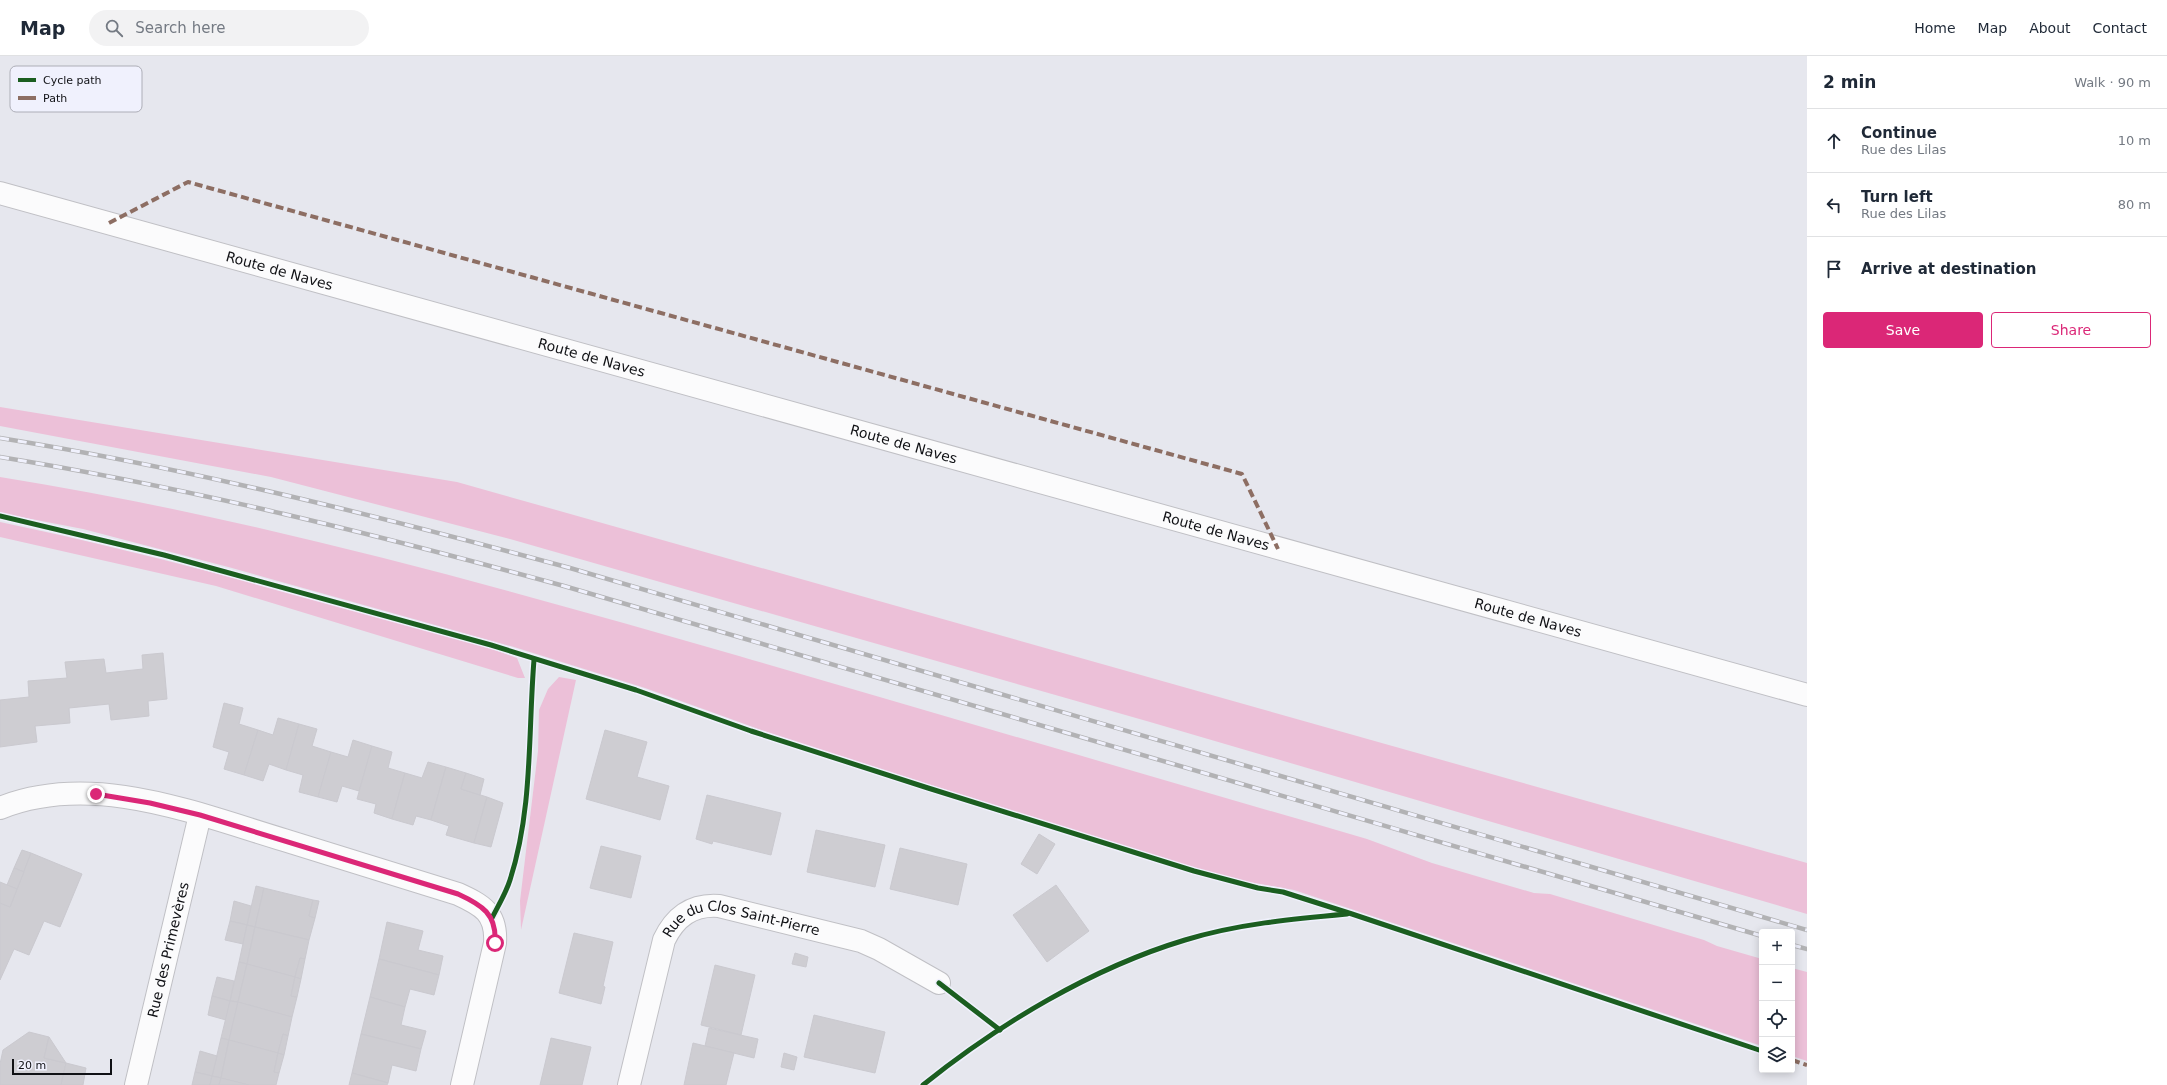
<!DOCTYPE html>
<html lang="en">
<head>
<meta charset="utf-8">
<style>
  body { margin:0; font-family:"DejaVu Sans",sans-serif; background:#f2f2f3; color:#1f2937 }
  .controls { position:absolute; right:12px; bottom:12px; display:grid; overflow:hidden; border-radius:4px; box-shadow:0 2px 10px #0003 }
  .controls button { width:36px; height:36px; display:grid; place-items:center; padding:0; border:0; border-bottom:1px solid #e0e1e3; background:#fff; color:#1f2937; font:20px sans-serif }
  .scale { position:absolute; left:12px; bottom:10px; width:100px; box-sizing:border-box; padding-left:4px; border:2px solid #101115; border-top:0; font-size:11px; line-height:14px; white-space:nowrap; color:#101115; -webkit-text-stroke:3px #f0f1fd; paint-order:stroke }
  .stop { position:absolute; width:12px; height:12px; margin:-9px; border:3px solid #db2777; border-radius:50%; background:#fff }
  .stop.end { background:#db2777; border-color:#fff; box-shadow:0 1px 4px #0008 }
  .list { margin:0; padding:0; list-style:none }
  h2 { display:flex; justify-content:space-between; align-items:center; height:52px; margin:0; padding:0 16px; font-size:17px }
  h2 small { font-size:13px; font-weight:400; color:#747a83 }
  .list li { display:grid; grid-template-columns:26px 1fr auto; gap:12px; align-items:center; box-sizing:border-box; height:64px; padding:0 16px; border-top:1px solid #e0e1e3 }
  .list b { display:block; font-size:15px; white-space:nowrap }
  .list p { margin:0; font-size:13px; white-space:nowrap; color:#747a83 }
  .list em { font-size:13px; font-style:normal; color:#747a83 }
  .actions { display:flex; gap:8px; padding:12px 16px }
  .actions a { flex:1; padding:9px 0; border:1px solid #db2777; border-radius:4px; text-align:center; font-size:14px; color:#db2777 }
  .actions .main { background:#db2777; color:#fff }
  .icon { flex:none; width:22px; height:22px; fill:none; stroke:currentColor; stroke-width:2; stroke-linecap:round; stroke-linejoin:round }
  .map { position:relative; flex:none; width:1807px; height:1029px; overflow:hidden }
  header { display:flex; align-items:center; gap:24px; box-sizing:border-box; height:56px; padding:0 20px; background:#fff; border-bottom:1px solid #e0e1e3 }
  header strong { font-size:19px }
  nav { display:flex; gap:22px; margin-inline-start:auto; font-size:14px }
  .search { width:280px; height:36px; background:#f2f2f3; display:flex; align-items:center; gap:10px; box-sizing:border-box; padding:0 14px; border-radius:22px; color:#747a83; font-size:15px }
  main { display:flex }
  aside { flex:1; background:#fff }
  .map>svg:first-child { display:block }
  .green { fill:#ecc0d8 }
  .building { fill:#cecdd2; stroke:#cac9cf }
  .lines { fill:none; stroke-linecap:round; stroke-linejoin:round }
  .minor-casing { stroke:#c0c0c5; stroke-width:24 }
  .major-casing { stroke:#c0c0c5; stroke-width:24 }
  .minor { stroke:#fbfbfc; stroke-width:22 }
  .major { stroke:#fbfbfc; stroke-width:22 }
  .rail-casing { stroke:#b2b2b4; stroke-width:4.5 }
  .rail { stroke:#f0f1fd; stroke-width:3; stroke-dasharray:9; stroke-linecap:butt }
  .quiet { stroke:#8d6e63; stroke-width:4; stroke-dasharray:8 4; stroke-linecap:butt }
  .cycleway-casing { stroke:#f0f1fd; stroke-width:8 }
  .cycleway { stroke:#1b5e20; stroke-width:5 }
  .route { stroke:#db2777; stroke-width:5 }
  .labels { text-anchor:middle; stroke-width:3; stroke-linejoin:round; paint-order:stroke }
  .street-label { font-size:14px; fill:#101115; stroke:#f0f1fd }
  .key { fill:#f0f1fd; stroke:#adaeb7; stroke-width:1 }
  .key-label { font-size:11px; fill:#101115 }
</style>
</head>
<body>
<header>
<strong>Map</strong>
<div class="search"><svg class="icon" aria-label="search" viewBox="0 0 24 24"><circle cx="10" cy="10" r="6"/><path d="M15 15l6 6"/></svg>Search here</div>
<nav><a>Home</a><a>Map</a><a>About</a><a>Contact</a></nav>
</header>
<main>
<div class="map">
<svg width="1807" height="1029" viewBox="0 0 1807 1029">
  <rect width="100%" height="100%" fill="#e6e7ee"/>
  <g class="green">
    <polygon points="0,351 457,426 1807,807 1807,858 1150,666 510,483 271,421 0,370"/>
    <path d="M 0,421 C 251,461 495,530 739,600 C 948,661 1157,722 1367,783 L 1432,807 L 1534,837 L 1550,838 L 1704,884 L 1717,890 L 1762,903 L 1762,990 L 1294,834 L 1249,826 L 1203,814 L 1083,777 L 789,684 L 645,632 L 514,591 L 232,512 L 83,473 L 0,457 Z"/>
    <path d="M 0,466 C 167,501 331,548 495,594 L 517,602 L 525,622 L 518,622 L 216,530 L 0,481 Z"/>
    <polygon points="559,621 576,624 521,874 520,845 538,695 539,654 548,633"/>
    <polygon points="1792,912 1807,916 1807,1005 1792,1000"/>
  </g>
  <g class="building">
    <polygon points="163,597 167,643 148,645 149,660 111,664 109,648 69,652 70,667 35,670 37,686 0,691 0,644 29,641 28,625 67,622 65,606 104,603 106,617 143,613 142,599"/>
    <polygon points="224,647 243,652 239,668 258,674 244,719 224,713 229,696 213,691"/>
    <polygon points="278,662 299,668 286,714 269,708 263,725 244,719 258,674 273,679"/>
    <polygon points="299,668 317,673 312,690 331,696 318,741 299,736 303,719 286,714"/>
    <polygon points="605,674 647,686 637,721 669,730 660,764 586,743"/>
    <polygon points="353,684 372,690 359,735 342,730 337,746 318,741 331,696 348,701"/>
    <polygon points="372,690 392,696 388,712 405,717 392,763 374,757 376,748 357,743"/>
    <polygon points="428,706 446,711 431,764 416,760 413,769 392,763 405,717 422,722"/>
    <polygon points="446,711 466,717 461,733 487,741 474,787 446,779 449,770 431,764"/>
    <polygon points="466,717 484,723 480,739 461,733"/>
    <polygon points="707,739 781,757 771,799 713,785 712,788 696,783"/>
    <polygon points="487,741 503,747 491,791 474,787"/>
    <polygon points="816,774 885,789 875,831 807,816"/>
    <polygon points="1039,778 1055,788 1037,818 1021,808"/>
    <polygon points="601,790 641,800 631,842 590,832"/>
    <polygon points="900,792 967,808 958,849 890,833"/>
    <polygon points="22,794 31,797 24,816 14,812"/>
    <polygon points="31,797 82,818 60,871 44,865 29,899 14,893 0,924 0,847 10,851"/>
    <polygon points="14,812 24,816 17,833 7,829"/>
    <polygon points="0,826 17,833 10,851 0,847"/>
    <polygon points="1056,829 1089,875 1047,906 1013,859"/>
    <polygon points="256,830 264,832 255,871 247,869"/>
    <polygon points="264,832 313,844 309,860 315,862 309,884 255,871"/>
    <polygon points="313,844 319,845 315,862 309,860"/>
    <polygon points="234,845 251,850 247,869 230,865"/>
    <polygon points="230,865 247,869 243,888 225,884"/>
    <polygon points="387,866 423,875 418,894 443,900 439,919 379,903"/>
    <polygon points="247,869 255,871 247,908 239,906"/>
    <polygon points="255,871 309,884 305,903 300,902 295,921 247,908"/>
    <polygon points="574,877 613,886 603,930 605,931 601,948 559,937"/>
    <polygon points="795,897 808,901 806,911 792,908"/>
    <polygon points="300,902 305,903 301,923 295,921"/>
    <polygon points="379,903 439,919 434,939 410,933 405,951 370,941"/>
    <polygon points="239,906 247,908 238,946 230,945"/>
    <polygon points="247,908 295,921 291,940 297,941 292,961 238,946"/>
    <polygon points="715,909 755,919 741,979 701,969"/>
    <polygon points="217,921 234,925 230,945 212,940"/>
    <polygon points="295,921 301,923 297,941 291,940"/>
    <polygon points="212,940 230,945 226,964 208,959"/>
    <polygon points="370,941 405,951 401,969 426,975 421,993 361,978"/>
    <polygon points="230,945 238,946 229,984 221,982"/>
    <polygon points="238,946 292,961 288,980 283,978 278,997 229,984"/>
    <polygon points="814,959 885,976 875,1017 804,1001"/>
    <polygon points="709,972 758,983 754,1002 705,990"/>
    <polygon points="29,976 49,981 44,1002 66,1007 61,1029 0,1029 0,1008 3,994"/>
    <polygon points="283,978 288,980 284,999 278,997"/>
    <polygon points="361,978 421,993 416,1015 392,1009 388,1027 352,1017"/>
    <polygon points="49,981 66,1007 44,1002"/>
    <polygon points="221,982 229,984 221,1022 212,1020"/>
    <polygon points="551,982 591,991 582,1029 540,1029"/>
    <polygon points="229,984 278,997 274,1016 279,1017 276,1029 249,1029 221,1022"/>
    <polygon points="693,987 734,997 726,1029 684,1029"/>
    <polygon points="200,995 217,1000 212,1020 195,1016"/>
    <polygon points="278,997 284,999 279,1017 274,1016"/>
    <polygon points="784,997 797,1001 794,1014 781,1011"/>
    <polygon points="66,1007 86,1012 83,1029 61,1029"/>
    <polygon points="195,1016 212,1020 210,1029 192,1029"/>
    <polygon points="352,1017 388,1027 387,1029 349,1029"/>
    <polygon points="212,1020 221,1022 219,1029 210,1029"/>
    <polygon points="221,1022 249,1029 219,1029"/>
  </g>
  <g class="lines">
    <g class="minor-casing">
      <g id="minor">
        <path d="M 0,752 C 92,715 194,757 284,784 C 342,802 400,820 458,838 C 482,849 497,857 495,887 L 462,1029"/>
        <path id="s1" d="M 136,1029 L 200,759"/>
        <path id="s2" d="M 629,1029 L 664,884 C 675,861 692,848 719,850 L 861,885 L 879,893 L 939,927"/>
      </g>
    </g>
    <g class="major-casing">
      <g id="major">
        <path id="s3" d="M 0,137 L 1807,639"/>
      </g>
    </g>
    <use href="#minor" class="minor"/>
    <use href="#major" class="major"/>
    <g class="rail-casing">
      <g id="rail">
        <path d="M 0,382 C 193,413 382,461 570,512 L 1807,874"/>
        <path d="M 0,401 C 191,432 378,479 564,530 L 1762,880"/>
        <polyline points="1792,889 1807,893"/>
      </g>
    </g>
    <use href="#rail" class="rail"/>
    <g class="quiet">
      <polyline points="109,167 188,126 1242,418 1278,493"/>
      <polyline points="1792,1004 1807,1009"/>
    </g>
    <g class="cycleway-casing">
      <g id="cycleway">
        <polyline points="0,460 164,499 491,589 636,634 751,675 928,732 1194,815 1258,832 1283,836 1352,858 1762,995"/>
        <path d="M 492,862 C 498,850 506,837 510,824 C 533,753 528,677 534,604"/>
        <polyline points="939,927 1000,974"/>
        <path d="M 923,1029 C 999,968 1092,912 1185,884 C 1237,868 1292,863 1347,858"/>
      </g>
    </g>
    <use href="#cycleway" class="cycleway"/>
  </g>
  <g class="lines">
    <path class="route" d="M 96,738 L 150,747 L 200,759 L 458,838 C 482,849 497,858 495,887"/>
  </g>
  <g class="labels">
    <g class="street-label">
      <text dy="5" stroke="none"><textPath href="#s3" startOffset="290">Route de Naves</textPath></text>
      <text dy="5" stroke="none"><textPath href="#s3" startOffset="614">Route de Naves</textPath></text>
      <text dy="5" stroke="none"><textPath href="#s3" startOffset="938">Route de Naves</textPath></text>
      <text dy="5" stroke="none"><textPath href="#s3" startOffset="1262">Route de Naves</textPath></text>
      <text dy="5" stroke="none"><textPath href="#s3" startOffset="1586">Route de Naves</textPath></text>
      <text dy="5" stroke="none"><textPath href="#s2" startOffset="238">Rue du Clos Saint-Pierre</textPath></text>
      <text dy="5" stroke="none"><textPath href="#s1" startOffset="139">Rue des Primevères</textPath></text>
    </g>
  </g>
  <rect x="10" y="10" width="132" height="46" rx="6" class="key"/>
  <rect x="18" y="22" width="18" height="4" fill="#1b5e20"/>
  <rect x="18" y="40" width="18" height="4" fill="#8d6e63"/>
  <g class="key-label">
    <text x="43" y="28">Cycle path</text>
    <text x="43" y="46">Path</text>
  </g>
</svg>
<div class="controls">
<button>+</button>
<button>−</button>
<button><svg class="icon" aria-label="locate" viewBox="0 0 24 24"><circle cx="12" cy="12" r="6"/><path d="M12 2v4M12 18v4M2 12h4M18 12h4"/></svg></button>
<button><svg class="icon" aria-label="layers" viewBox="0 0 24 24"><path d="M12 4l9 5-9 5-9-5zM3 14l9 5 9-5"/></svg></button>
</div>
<div class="scale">20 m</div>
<div class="stop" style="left:495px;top:887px"></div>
<div class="stop end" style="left:96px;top:738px"></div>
</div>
<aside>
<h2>2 min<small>Walk · 90 m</small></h2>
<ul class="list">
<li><svg class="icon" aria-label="ahead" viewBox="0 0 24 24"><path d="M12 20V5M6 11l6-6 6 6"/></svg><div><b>Continue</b><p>Rue des Lilas</p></div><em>10 m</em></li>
<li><svg class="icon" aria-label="left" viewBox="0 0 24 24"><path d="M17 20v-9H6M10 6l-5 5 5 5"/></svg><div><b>Turn left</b><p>Rue des Lilas</p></div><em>80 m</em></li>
<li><svg class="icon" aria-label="arrive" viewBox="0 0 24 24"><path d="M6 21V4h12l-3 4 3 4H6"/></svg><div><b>Arrive at destination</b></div></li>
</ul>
<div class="actions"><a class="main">Save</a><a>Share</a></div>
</aside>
</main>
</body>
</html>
